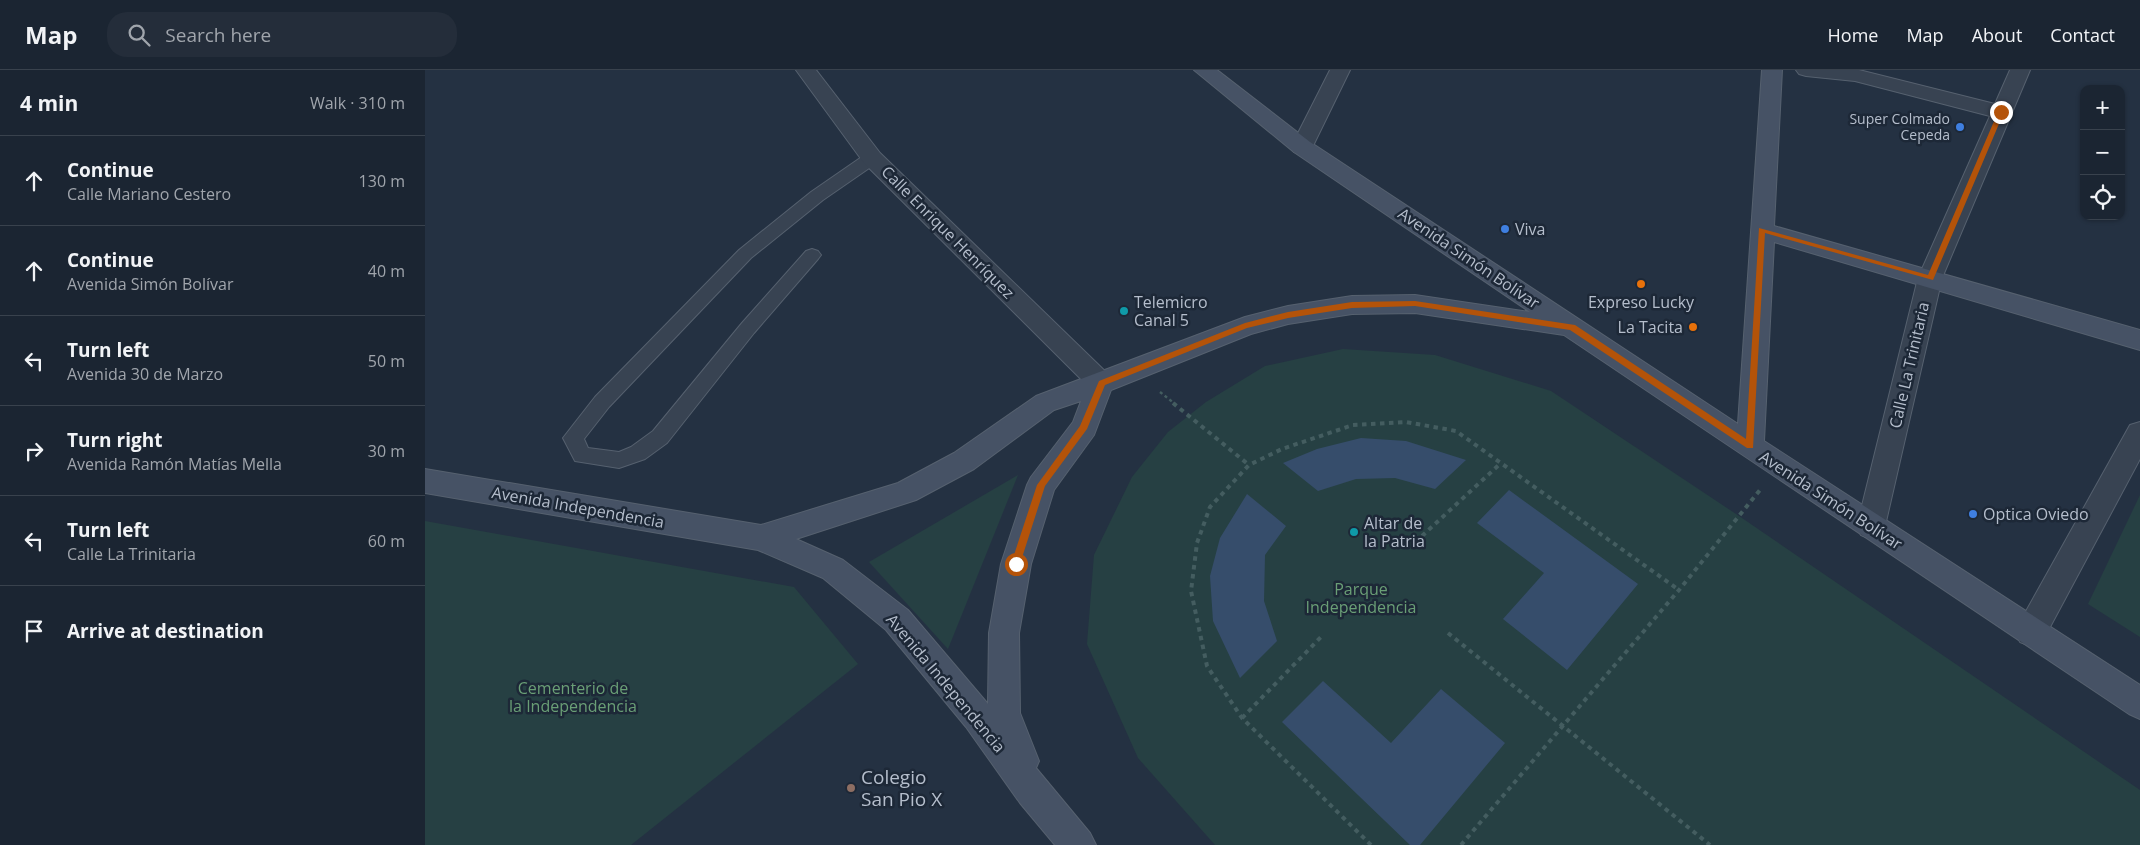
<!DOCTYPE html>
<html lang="en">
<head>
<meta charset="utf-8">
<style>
  body { margin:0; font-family:"Open Sans",sans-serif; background:#242d3a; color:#f1f3f6 }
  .controls { position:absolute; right:15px; top:15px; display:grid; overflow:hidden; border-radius:10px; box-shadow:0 1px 4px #0004 }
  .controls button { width:45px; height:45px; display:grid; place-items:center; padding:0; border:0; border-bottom:1px solid #39424d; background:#1b2532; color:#f1f3f6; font:25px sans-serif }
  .stop { position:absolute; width:15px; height:15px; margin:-11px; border:4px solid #b45309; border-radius:50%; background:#fff }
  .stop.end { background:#b45309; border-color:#fff; box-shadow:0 1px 5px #0008 }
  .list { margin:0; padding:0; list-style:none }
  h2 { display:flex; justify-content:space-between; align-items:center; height:65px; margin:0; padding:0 20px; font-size:21px }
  h2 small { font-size:16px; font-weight:400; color:#a0a5ac }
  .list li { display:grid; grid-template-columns:32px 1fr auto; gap:15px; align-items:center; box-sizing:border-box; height:90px; padding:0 20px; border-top:1px solid #39424d }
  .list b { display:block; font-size:19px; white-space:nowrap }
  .list p { margin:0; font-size:16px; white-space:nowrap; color:#a0a5ac }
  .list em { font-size:16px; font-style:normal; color:#a0a5ac }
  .icon { flex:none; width:28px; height:28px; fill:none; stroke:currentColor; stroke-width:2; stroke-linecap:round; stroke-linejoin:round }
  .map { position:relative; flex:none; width:1715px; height:775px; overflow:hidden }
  header { display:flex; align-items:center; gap:30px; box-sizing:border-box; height:70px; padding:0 25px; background:#1b2532; border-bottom:1px solid #39424d }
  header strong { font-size:24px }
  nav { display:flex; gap:28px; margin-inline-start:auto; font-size:18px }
  .search { width:350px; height:45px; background:#242d3a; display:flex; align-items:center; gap:12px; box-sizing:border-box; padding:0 18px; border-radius:20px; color:#a0a5ac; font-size:19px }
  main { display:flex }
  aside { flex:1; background:#1b2532 }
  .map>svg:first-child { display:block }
  .green { fill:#264043 }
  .water { fill:#364d6b }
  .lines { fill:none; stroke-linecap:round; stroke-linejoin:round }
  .lane-casing { stroke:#56616f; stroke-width:2 }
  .street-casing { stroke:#56616f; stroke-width:2 }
  .secondary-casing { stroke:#56616f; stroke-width:2 }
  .path-far1 { stroke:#445d60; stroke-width:2.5; stroke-dasharray:3 3; stroke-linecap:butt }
  .path { stroke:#445d60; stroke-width:4; stroke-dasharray:4.5 4.5; stroke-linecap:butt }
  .lane { fill:#384352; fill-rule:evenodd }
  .street { fill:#384352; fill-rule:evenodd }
  .secondary { fill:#465265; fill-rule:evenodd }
  .route { fill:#b45309 }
  .shop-dot { fill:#3f7fe0; stroke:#1d2837; stroke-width:2 }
  .food-dot { fill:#e8710a; stroke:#1d2837; stroke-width:2 }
  .culture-dot { fill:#0f9aa8; stroke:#1d2837; stroke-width:2 }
  .education-dot { fill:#8d6e63; stroke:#1d2837; stroke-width:2 }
  .labels { text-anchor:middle; stroke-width:5; stroke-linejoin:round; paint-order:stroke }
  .far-poi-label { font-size:14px; fill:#b5becc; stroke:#1d2837; text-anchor:end }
  .poi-label { font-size:16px; fill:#b5becc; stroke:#1d2837; text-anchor:start }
  .street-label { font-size:16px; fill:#b5becc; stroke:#1d2837 }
  .park-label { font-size:16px; fill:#6a9f76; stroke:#1d2837 }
  .near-poi-label { font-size:19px; fill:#b5becc; stroke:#1d2837; text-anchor:start }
</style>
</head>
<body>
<header>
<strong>Map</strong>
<div class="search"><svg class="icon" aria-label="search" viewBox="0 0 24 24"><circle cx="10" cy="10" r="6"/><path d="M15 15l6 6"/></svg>Search here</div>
<nav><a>Home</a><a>Map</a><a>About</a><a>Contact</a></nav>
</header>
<main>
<aside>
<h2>4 min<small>Walk · 310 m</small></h2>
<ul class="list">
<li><svg class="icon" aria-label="ahead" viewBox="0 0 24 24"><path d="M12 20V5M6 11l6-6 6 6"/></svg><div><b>Continue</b><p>Calle Mariano Cestero</p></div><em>130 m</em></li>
<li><svg class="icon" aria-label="ahead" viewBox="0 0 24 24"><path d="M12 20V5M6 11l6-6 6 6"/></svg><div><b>Continue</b><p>Avenida Simón Bolívar</p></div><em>40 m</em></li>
<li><svg class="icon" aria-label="left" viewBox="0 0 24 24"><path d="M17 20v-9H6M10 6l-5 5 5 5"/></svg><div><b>Turn left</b><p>Avenida 30 de Marzo</p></div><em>50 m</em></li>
<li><svg class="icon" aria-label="right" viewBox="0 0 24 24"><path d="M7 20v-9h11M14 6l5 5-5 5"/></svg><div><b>Turn right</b><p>Avenida Ramón Matías Mella</p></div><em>30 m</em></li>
<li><svg class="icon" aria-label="left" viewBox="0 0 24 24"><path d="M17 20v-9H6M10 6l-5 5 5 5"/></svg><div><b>Turn left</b><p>Calle La Trinitaria</p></div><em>60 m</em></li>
<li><svg class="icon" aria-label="arrive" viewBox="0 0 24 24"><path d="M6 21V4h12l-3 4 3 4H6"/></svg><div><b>Arrive at destination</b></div></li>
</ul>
</aside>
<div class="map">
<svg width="1715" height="775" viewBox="0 0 1715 775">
  <rect width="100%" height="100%" fill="#243142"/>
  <g class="green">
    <polygon points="918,279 1010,285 1126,321 1314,446 1715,720 1715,775 790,775 713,688 662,574 669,485 707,407 743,362 781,332 840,296"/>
    <polygon points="593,405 523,579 444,492"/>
    <polygon points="1715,425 1715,567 1663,534"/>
    <polygon points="0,451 369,517 433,594 206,775 0,775"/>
  </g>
  <g class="water">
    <polygon points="936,368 981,371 1041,390 1010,419 970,408 931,409 893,421 858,393 892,379"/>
    <polygon points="1084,420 1213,514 1142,600 1078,549 1119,503 1052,453"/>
    <polygon points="822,424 861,456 840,485 839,531 852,571 815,608 788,551 785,506 795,468"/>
    <polygon points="898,611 966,673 1016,619 1080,673 995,775 985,775 857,652"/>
  </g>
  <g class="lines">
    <g class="lane-casing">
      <polygon id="lane" points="447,83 453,84 455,88 453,92 398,130 326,188 184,337 159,369 163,378 194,382 206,377 228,361 317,253 381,181 387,179 393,181 396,185 393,189 329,263 242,373 220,389 194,398 150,391 138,368 170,327 314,180 386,122 441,84"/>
    </g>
    <g class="street-casing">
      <g id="street">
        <polygon points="371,0 391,0 455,83 685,306 689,313 685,320 676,323 667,320 439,93"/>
        <polygon points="905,0 925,0 885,82 877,84 869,82 866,77"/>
        <polygon points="1371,0 1434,0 1570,34 1585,0 1605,0 1517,208 1460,456 1456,465 1446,469 1436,465 1432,456 1493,208 1565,46 1430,11 1381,6 1374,4"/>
        <polygon points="1715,352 1715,389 1617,572 1606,576 1595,572 1591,562 1595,552 1705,355"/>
      </g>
    </g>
    <g class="secondary-casing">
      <path id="secondary" d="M 769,0 L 792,0 L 885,72 L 1313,354 L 1337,0 L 1357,0 L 1349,156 L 1715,260 L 1715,280 L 1349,172 L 1339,371 L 1715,615 L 1715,649 L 1704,644 L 1139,265 L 990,243 L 927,244 L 863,254 L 826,264 L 686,320 L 669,365 L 629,420 L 606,494 L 594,563 L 595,643 L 614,691 L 611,698 L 665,763 L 671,775 L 630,775 L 595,733 L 541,657 L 461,560 L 398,508 L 333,480 L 0,423 L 0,399 L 336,455 L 473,413 L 529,383 L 611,326 L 820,247 L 863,236 L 927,226 L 990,225 L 1105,242 L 869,82 ZM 656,331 L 648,352 L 606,407 L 602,415 L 576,494 L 564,563 L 563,634 L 483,540 L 418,490 L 371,469 L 491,430 L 549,399 L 629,340 Z"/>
    </g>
    <polyline class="path-far1" points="735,322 750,334"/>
    <g class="path">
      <polyline points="748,333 824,395"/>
      <polyline points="997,466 1076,393"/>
      <polyline points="1023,563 1285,775"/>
      <polyline points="817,648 897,566"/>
      <polyline points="946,775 817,648 782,596 766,521 772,473 785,437 824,395 857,379 928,355 981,352 1031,361 1254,520"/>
      <polyline points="1036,775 1254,520 1335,420"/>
    </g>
    <use href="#lane" class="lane"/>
    <use href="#street" class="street"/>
    <use href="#secondary" class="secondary"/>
  </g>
  <polygon class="route" points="1576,40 1579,42 1508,210 1340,163 1328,378 1322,378 1145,260 990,236 927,238 863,248 822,258 680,315 662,359 620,416 594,497 591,498 586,494 612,415 655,356 674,311 820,253 863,242 927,232 990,231 1150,255 1321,369 1334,158 1503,205 1573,42"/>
  <g class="shop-dot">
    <circle cx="1535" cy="57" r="5"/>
    <circle cx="1080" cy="159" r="5"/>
    <circle cx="1548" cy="444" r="5"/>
  </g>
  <g class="food-dot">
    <circle cx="1216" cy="214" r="5"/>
    <circle cx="1268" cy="257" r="5"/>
  </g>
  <g class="culture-dot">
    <circle cx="699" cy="241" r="5"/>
    <circle cx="929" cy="462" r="5"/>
  </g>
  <circle class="education-dot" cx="426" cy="718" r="5"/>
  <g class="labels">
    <g class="far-poi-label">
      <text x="1525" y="54">Super Colmado<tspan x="1525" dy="16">Cepeda</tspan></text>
    </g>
    <g class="poi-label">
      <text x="1090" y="165">Viva</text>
      <text x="709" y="238">Telemicro<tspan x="709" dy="18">Canal 5</tspan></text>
      <text x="1216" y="238" text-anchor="middle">Expreso Lucky</text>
      <text x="1258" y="263" text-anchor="end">La Tacita</text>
      <text x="1558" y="450">Optica Oviedo</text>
      <text x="939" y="459">Altar de<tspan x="939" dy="18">la Patria</tspan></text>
    </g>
    <g class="street-label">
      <text transform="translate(523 162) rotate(45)" y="6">Calle Enrique Henríquez</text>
      <text transform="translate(1044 188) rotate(34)" y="6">Avenida Simón Bolívar</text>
      <text transform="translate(1484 295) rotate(-77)" y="6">Calle La Trinitaria</text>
      <text transform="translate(1406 430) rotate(33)" y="6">Avenida Simón Bolívar</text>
      <text transform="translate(153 437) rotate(10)" y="6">Avenida Independencia</text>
      <text transform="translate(521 613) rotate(50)" y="6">Avenida Independencia</text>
    </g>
    <g class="park-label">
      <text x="936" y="525">Parque<tspan x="936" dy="18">Independencia</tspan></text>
      <text x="148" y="624">Cementerio de<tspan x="148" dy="18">la Independencia</tspan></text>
    </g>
    <g class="near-poi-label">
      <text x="436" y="714">Colegio<tspan x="436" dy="22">San Pio X</tspan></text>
    </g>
  </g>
</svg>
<div class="controls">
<button>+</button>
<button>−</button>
<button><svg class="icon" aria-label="locate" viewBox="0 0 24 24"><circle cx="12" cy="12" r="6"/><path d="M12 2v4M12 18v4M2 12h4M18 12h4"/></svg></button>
</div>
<div class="stop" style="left:591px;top:494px"></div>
<div class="stop end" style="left:1576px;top:42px"></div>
</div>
</main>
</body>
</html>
